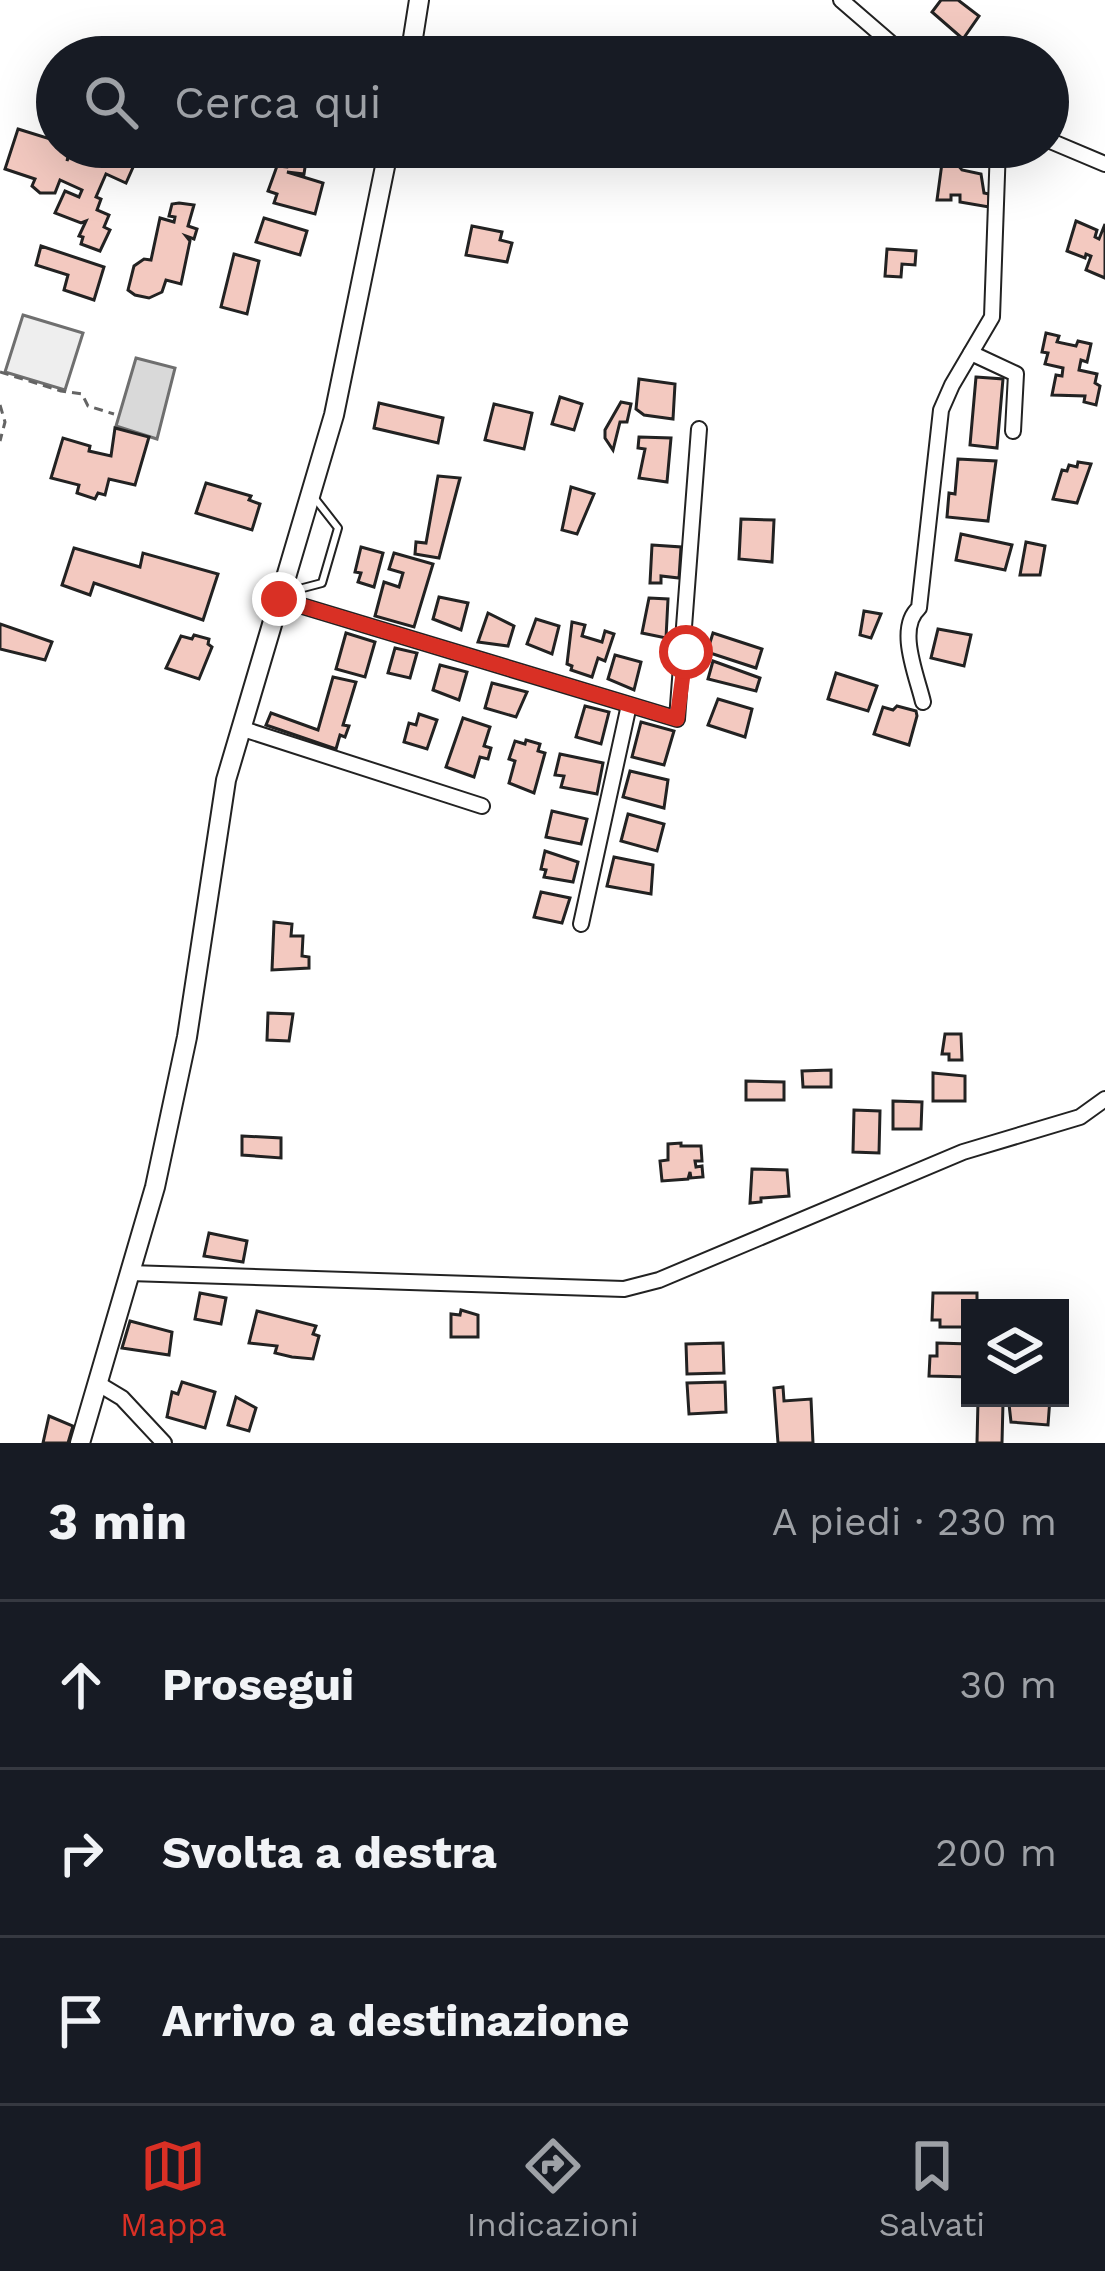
<!DOCTYPE html>
<html lang="it">
<head>
<meta charset="utf-8">
<style>
  body { margin:0; font-family:"Work Sans",sans-serif; background:#20242c; color:#f1f3f6 }
  .controls { position:absolute; right:36px; bottom:36px; display:grid; overflow:hidden; border-radius:0px; box-shadow:0 12px 48px #0002 }
  .controls button { width:108px; height:108px; display:grid; place-items:center; padding:0; border:0; border-bottom:3px solid #363941; background:#171b24; color:#f1f3f6; font:60px sans-serif }
  .stop { position:absolute; width:36px; height:36px; margin:-27px; border:9px solid #d93025; border-radius:50%; background:#fff }
  .stop.end { background:#d93025; border-color:#fff; box-shadow:0 3px 12px #0008 }
  .list { margin:0; padding:0; list-style:none }
  h2 { display:flex; justify-content:space-between; align-items:center; height:156px; margin:0; padding:0 48px; font-size:51px }
  h2 small { font-size:39px; font-weight:400; color:#9ea1a6 }
  .list li { display:grid; grid-template-columns:78px 1fr auto; gap:36px; align-items:center; box-sizing:border-box; height:168px; padding:0 48px; border-top:3px solid #363941 }
  .list b { display:block; font-size:45px; white-space:nowrap }
  .list em { font-size:39px; font-style:normal; color:#9ea1a6 }
  .icon { flex:none; width:66px; height:66px; fill:none; stroke:currentColor; stroke-width:2; stroke-linecap:round; stroke-linejoin:round }
  .map { position:relative; flex:none; width:1105px; height:1443px; overflow:hidden }
  .search { position:absolute; background:#171b24; box-shadow:0 12px 48px #0002; left:36px; right:36px; top:36px; height:132px; display:flex; align-items:center; gap:30px; box-sizing:border-box; padding:0 42px; border-radius:66px; color:#9ea1a6; font-size:45px }
  .sheet { height:660px; background:#171b24 }
  nav { display:flex; justify-content:space-around; align-items:center; box-sizing:border-box; height:168px; border-top:3px solid #363941; background:#171b24; font-size:33px; color:#9ea1a6 }
  nav a { display:grid; justify-items:center; gap:6px }
  nav .on { color:#d93025 }
  .map>svg:first-child { display:block }
  .green { fill:#eee; stroke:#6f6f6f; stroke-width:3 }
  .water { fill:#d9d9d9; stroke:#6f6f6f; stroke-width:3 }
  .building { fill:#f3c9c0; stroke:#222; stroke-width:3 }
  .lines { fill:none; stroke-linecap:round; stroke-linejoin:round }
  .service-casing { stroke:#222; stroke-width:10 }
  .minor-casing { stroke:#222; stroke-width:18 }
  .secondary-casing { stroke:#222; stroke-width:22 }
  .path { stroke:#646464; stroke-width:3; stroke-dasharray:9 6; stroke-linecap:butt }
  .service { stroke:#fff; stroke-width:6 }
  .minor { stroke:#fff; stroke-width:14 }
  .secondary { stroke:#fff; stroke-width:18 }
  .route { stroke:#d93025; stroke-width:15 }
</style>
</head>
<body>
<div class="map">
<svg width="1105" height="1443" viewBox="0 0 1105 1443">
  <rect width="100%" height="100%" fill="#fff"/>
  <polygon class="green" points="23,315 83,333 65,390 5,372"/>
  <polygon class="water" points="136,358 175,368 157,439 116,426"/>
  <g class="building">
    <polygon points="941,0 958,0 979,16 963,39 932,12"/>
    <polygon points="18,129 57,141 57,147 70,147 67,161 73,147 101,147 131,160 129,163 134,165 126,183 106,174 96,197 101,199 97,210 109,215 104,227 110,230 100,251 81,244 83,237 79,236 86,221 81,223 55,213 65,191 79,197 82,190 60,180 55,193 40,193 32,186 35,179 5,169"/>
    <polygon points="283,147 308,147 304,174 287,172 323,183 315,214 274,203 277,194 268,191 277,166 287,167 289,160 280,158"/>
    <polygon points="457,147 491,147 489,152 480,150 477,162 469,161 468,164 454,160"/>
    <polygon points="942,163 956,163 962,170 981,174 984,193 989,194 989,207 960,202 960,195 951,195 951,200 937,200"/>
    <polygon points="179,203 194,205 188,226 197,229 194,239 186,236 190,241 181,284 166,280 162,292 149,298 135,295 128,290 134,266 144,259 151,260 160,218 174,222 175,217 169,216 172,204"/>
    <polygon points="264,218 307,231 300,255 256,242"/>
    <polygon points="1076,221 1097,230 1095,237 1099,239 1105,224 1105,278 1086,270 1091,256 1086,254 1085,258 1067,251"/>
    <polygon points="472,226 502,232 500,240 512,243 507,262 466,255"/>
    <polygon points="41,246 104,267 94,300 64,290 68,275 36,265"/>
    <polygon points="887,249 916,251 915,265 902,264 901,277 885,276"/>
    <polygon points="234,254 259,261 247,314 221,307"/>
    <polygon points="1046,333 1059,336 1057,342 1076,346 1078,341 1091,344 1087,362 1081,360 1079,370 1097,374 1095,383 1100,386 1096,405 1084,402 1085,396 1052,395 1056,375 1062,376 1063,368 1045,364 1048,353 1042,352"/>
    <polygon points="976,377 1003,379 997,448 970,445"/>
    <polygon points="639,379 675,384 673,419 644,415 636,409"/>
    <polygon points="560,397 582,404 574,430 552,424"/>
    <polygon points="621,402 631,404 627,422 620,422 613,450 605,438 605,430"/>
    <polygon points="379,403 443,418 438,443 374,428"/>
    <polygon points="494,404 532,413 524,449 485,440"/>
    <polygon points="115,428 149,437 135,485 109,479 105,495 98,493 95,499 77,493 79,485 51,478 63,438 90,446 89,451 111,456"/>
    <polygon points="639,437 671,438 667,482 639,478 645,449 638,448"/>
    <polygon points="958,459 996,461 988,521 947,517 949,493 955,494"/>
    <polygon points="1078,462 1091,464 1077,503 1053,499 1062,470 1067,471 1069,465 1077,467"/>
    <polygon points="438,476 460,478 439,558 415,554 416,542 426,543"/>
    <polygon points="206,483 251,496 249,500 260,504 252,530 196,513"/>
    <polygon points="571,487 594,494 577,534 562,530"/>
    <polygon points="741,519 774,520 772,562 739,559"/>
    <polygon points="961,534 1012,545 1005,570 956,560"/>
    <polygon points="1026,542 1045,546 1040,575 1020,575"/>
    <polygon points="652,545 681,547 679,578 661,576 661,583 650,583"/>
    <polygon points="361,547 383,553 374,587 358,582 361,573 355,572"/>
    <polygon points="74,548 140,567 143,553 218,574 203,620 94,583 90,595 62,585"/>
    <polygon points="394,553 433,564 414,627 375,616 384,582 399,587 403,573 389,569"/>
    <polygon points="439,597 468,603 461,630 433,619"/>
    <polygon points="649,598 668,599 666,638 642,633"/>
    <polygon points="864,611 881,614 871,638 860,635"/>
    <polygon points="488,613 514,626 508,646 478,642"/>
    <polygon points="536,619 559,626 552,654 527,644"/>
    <polygon points="572,622 585,625 582,636 602,642 605,631 614,634 605,661 598,658 592,677 571,670 572,666 567,664"/>
    <polygon points="0,624 52,642 45,660 0,649"/>
    <polygon points="938,629 971,635 964,666 931,658"/>
    <polygon points="346,633 375,642 365,677 336,669"/>
    <polygon points="713,633 762,649 756,668 707,652"/>
    <polygon points="194,635 209,639 208,644 212,647 199,679 166,668 181,636 192,639"/>
    <polygon points="395,648 417,653 410,678 388,673"/>
    <polygon points="615,655 641,662 634,690 608,679"/>
    <polygon points="713,661 760,678 756,691 708,679"/>
    <polygon points="440,665 467,672 459,700 433,690"/>
    <polygon points="836,673 877,686 868,711 828,699"/>
    <polygon points="333,677 356,682 343,725 349,726 345,737 340,735 336,749 266,725 271,713 318,730"/>
    <polygon points="492,683 527,692 516,717 485,708"/>
    <polygon points="718,699 752,709 745,737 708,725"/>
    <polygon points="585,706 609,712 601,744 576,737"/>
    <polygon points="897,706 916,711 917,716 909,745 874,734 883,707 893,710"/>
    <polygon points="419,714 437,720 427,749 404,742 409,723 416,725"/>
    <polygon points="463,718 490,727 484,746 491,748 488,759 480,757 474,777 446,767"/>
    <polygon points="641,722 674,731 664,765 632,757"/>
    <polygon points="526,740 540,744 538,751 545,753 534,793 509,783 515,761 509,759 515,741 525,744"/>
    <polygon points="560,754 603,763 597,794 561,787 564,776 555,775"/>
    <polygon points="630,771 668,780 664,808 623,797"/>
    <polygon points="552,811 587,819 581,844 546,837"/>
    <polygon points="628,814 664,824 657,851 621,841"/>
    <polygon points="545,851 578,862 573,882 544,877 546,870 541,869"/>
    <polygon points="614,857 653,865 651,894 607,886"/>
    <polygon points="541,892 570,898 562,923 534,917"/>
    <polygon points="274,922 292,924 291,936 303,936 302,956 309,957 309,968 272,970"/>
    <polygon points="268,1013 293,1014 289,1041 267,1040"/>
    <polygon points="945,1034 961,1034 962,1060 949,1060 949,1054 942,1054"/>
    <polygon points="831,1070 831,1087 803,1087 802,1071"/>
    <polygon points="933,1073 965,1076 965,1101 933,1101"/>
    <polygon points="746,1081 784,1082 784,1100 746,1100"/>
    <polygon points="893,1101 922,1102 921,1129 893,1129"/>
    <polygon points="854,1110 880,1111 879,1153 853,1152"/>
    <polygon points="242,1136 281,1138 281,1158 242,1155"/>
    <polygon points="681,1143 681,1146 701,1146 702,1161 695,1161 696,1167 702,1166 703,1177 691,1178 690,1172 688,1179 662,1181 660,1161 668,1160 668,1144"/>
    <polygon points="752,1169 787,1170 789,1196 761,1198 761,1202 750,1203"/>
    <polygon points="209,1233 247,1241 243,1262 204,1256"/>
    <polygon points="200,1293 226,1298 221,1324 195,1319"/>
    <polygon points="933,1293 977,1293 977,1308 970,1308 970,1320 965,1320 964,1327 940,1327 940,1320 932,1320"/>
    <polygon points="461,1310 478,1315 478,1337 451,1337 451,1314 460,1315"/>
    <polygon points="257,1311 316,1326 313,1334 319,1336 313,1359 292,1357 275,1353 277,1346 249,1343"/>
    <polygon points="130,1321 172,1332 169,1355 122,1348"/>
    <polygon points="723,1343 724,1373 687,1374 686,1344"/>
    <polygon points="937,1343 969,1344 970,1377 929,1376 930,1356 937,1356"/>
    <polygon points="182,1382 215,1392 205,1428 167,1417 172,1392 178,1394"/>
    <polygon points="725,1382 726,1412 689,1414 687,1383"/>
    <polygon points="783,1387 784,1401 811,1399 813,1443 778,1443 774,1388"/>
    <polygon points="236,1397 256,1408 249,1431 228,1425"/>
    <polygon points="1013,1398 1050,1398 1048,1425 1011,1422 1009,1404 1013,1404"/>
    <polygon points="978,1401 1003,1402 1002,1443 977,1443"/>
    <polygon points="49,1416 73,1426 68,1443 43,1443"/>
  </g>
  <g class="lines">
    <g class="service-casing">
      <polyline id="service" points="284,593 322,583 338,528 313,496"/>
    </g>
    <g class="minor-casing">
      <g id="minor">
        <polyline points="841,0 907,57"/>
        <polyline points="1048,140 1105,164"/>
        <polyline points="971,353 1016,374 1013,431"/>
        <polyline points="279,599 677,719 699,429"/>
        <path d="M 923,702 C 917,676 896,628 919,608 L 941,410 L 952,385 L 992,317 L 998,147"/>
        <polyline points="240,728 482,806"/>
        <polyline points="581,924 629,705"/>
        <polyline points="129,1273 624,1289 659,1280 963,1152 1080,1117 1105,1099"/>
        <polyline points="97,1383 122,1398 164,1443"/>
      </g>
    </g>
    <g class="secondary-casing">
      <g id="secondary">
        <polyline points="410,57 419,0"/>
        <polyline points="80,1443 155,1187 187,1037 226,780 334,415 389,147"/>
      </g>
    </g>
    <g class="path">
      <polyline points="0,372 61,391 82,394 88,406 114,414"/>
      <polyline points="0,405 5,422 0,441"/>
    </g>
    <use href="#service" class="service"/>
    <use href="#minor" class="minor"/>
    <use href="#secondary" class="secondary"/>
  </g>
  <g class="lines">
    <polyline class="route" points="279,599 677,719 686,652"/>
  </g>
</svg>
<div class="controls">
<button><svg class="icon" aria-label="layers" viewBox="0 0 24 24"><path d="M12 4l9 5-9 5-9-5zM3 14l9 5 9-5"/></svg></button>
</div>
<div class="stop" style="left:686px;top:652px"></div>
<div class="stop end" style="left:279px;top:599px"></div>
<div class="search"><svg class="icon" aria-label="search" viewBox="0 0 24 24"><circle cx="10" cy="10" r="6"/><path d="M15 15l6 6"/></svg>Cerca qui</div>
</div>
<section class="sheet">
<h2>3 min<small>A piedi · 230 m</small></h2>
<ul class="list">
<li><svg class="icon" aria-label="ahead" viewBox="0 0 24 24"><path d="M12 20V5M6 11l6-6 6 6"/></svg><div><b>Prosegui</b></div><em>30 m</em></li>
<li><svg class="icon" aria-label="right" viewBox="0 0 24 24"><path d="M7 20v-9h11M14 6l5 5-5 5"/></svg><div><b>Svolta a destra</b></div><em>200 m</em></li>
<li><svg class="icon" aria-label="arrive" viewBox="0 0 24 24"><path d="M6 21V4h12l-3 4 3 4H6"/></svg><div><b>Arrivo a destinazione</b></div></li>
</ul>
</section>
<nav>
<a class="on"><svg class="icon" aria-label="map" viewBox="0 0 24 24"><path d="M3 6l6-2 6 2 6-2v14l-6 2-6-2-6 2zM9 4v14M15 6v14"/></svg>Mappa</a>
<a><svg class="icon" aria-label="directions" viewBox="0 0 24 24"><path d="M12 3l9 9-9 9-9-9zM9 14v-3h6M13 9l2 2-2 2"/></svg>Indicazioni</a>
<a><svg class="icon" aria-label="saved" viewBox="0 0 24 24"><path d="M7 4h10v16l-5-4-5 4z"/></svg>Salvati</a>
</nav>
</body>
</html>
